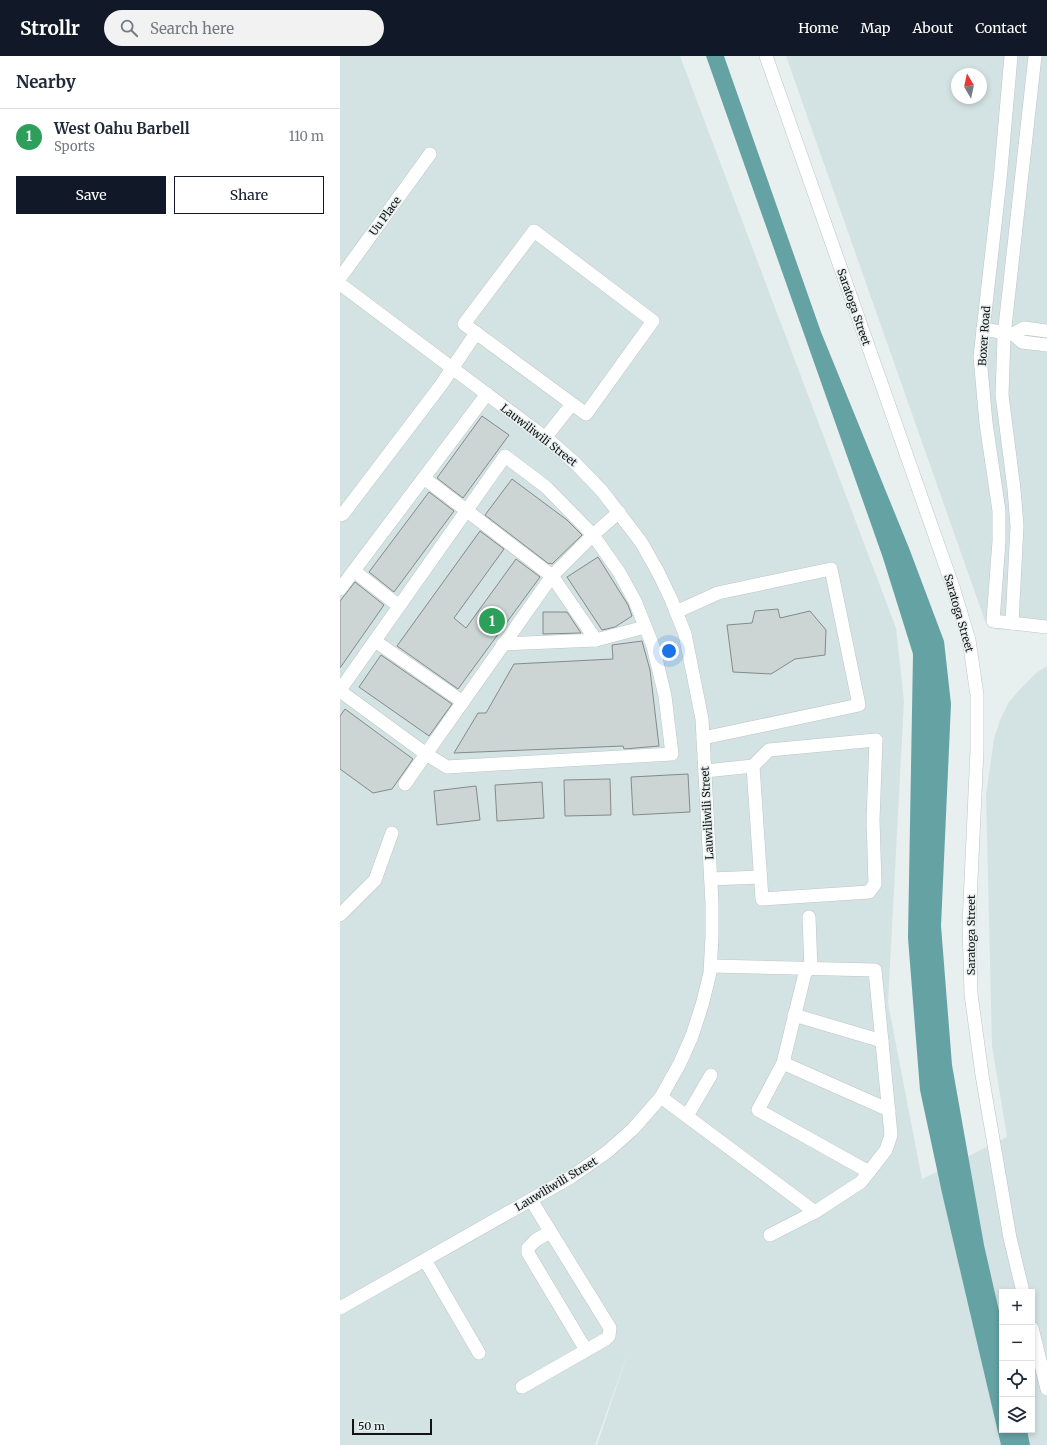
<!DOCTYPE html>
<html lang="en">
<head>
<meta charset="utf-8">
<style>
  body { margin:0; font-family:Merriweather,serif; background:#f2f2f3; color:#1f2937 }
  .controls { position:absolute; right:12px; bottom:12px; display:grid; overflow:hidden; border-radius:0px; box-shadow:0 2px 6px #0003 }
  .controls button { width:36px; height:36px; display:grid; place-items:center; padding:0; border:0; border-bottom:1px solid #e0e1e3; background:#fff; color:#1f2937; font:20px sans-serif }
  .compass { position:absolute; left:611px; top:12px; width:36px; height:36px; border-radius:50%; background:#fff; box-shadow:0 2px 6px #0003; rotate:351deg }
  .scale { position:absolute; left:12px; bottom:10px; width:80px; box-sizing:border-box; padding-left:4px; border:2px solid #121414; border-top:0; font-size:11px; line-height:14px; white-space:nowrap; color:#121414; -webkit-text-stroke:3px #e8efef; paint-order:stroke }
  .you { position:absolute; left:329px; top:595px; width:14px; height:14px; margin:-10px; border:3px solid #fff; border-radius:50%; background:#1a73e8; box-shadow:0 0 0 6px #1a73e833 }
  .badge { display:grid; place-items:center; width:26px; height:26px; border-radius:50%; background:#111827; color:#fff; font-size:13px; font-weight:700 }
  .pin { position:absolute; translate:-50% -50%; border:2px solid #fff; box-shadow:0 1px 4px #0006 }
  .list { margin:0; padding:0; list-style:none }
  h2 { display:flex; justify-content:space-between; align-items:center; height:52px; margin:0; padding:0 16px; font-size:17px }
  h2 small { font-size:13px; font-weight:400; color:#747a83 }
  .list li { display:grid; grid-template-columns:26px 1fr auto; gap:12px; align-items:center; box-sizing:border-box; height:56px; padding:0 16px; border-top:1px solid #e0e1e3 }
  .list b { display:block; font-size:15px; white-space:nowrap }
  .list p { margin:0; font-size:13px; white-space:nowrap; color:#747a83 }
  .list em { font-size:13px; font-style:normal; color:#747a83 }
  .actions { display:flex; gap:8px; padding:12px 16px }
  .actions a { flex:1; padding:9px 0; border:1px solid #111827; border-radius:0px; text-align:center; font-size:14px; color:#111827 }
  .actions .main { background:#111827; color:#fff }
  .icon { flex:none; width:22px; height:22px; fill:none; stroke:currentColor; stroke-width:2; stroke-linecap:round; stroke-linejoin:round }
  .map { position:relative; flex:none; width:707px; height:1389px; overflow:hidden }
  header { display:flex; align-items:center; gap:24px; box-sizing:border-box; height:56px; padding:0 20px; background:#111827; color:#fff }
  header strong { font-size:19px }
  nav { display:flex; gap:22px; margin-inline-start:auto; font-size:14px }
  .search { width:280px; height:36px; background:#f2f2f3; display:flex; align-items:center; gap:10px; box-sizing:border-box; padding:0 14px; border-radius:22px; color:#747a83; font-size:15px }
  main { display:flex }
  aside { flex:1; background:#fff }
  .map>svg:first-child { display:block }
  .built { fill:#d3e3e3; fill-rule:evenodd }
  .water { fill:#65a2a4 }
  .building { fill:#cdd4d4; stroke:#848a8a }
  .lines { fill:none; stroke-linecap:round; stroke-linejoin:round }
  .minor-casing { stroke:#bec5c5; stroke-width:14 }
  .minor { stroke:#fff; stroke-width:13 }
  .labels { text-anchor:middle; stroke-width:3; stroke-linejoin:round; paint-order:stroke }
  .street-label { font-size:11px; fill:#121414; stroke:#e8efef }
</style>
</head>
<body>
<header>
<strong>Strollr</strong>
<div class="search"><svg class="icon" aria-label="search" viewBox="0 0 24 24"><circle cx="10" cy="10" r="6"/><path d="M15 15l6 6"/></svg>Search here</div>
<nav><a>Home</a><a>Map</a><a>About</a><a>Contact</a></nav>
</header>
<main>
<aside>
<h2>Nearby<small></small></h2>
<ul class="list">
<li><span class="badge" style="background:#2e9e5b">1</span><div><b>West Oahu Barbell</b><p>Sports</p></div><em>110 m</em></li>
</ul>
<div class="actions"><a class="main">Save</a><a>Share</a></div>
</aside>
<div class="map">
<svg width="707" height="1389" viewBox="0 0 707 1389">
  <rect width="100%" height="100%" fill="#e8efef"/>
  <g class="built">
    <path d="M 0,0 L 340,0 L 556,572 L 564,645 L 548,947 L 582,1123 L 667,1081 L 652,990 L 646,739 L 654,683 L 660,664 L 669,646 L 682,631 L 696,617 L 707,610 L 707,1389 L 257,1389 L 288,1296 L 255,1389 L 0,1389 ZM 662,1236 L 692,1236 L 692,1374 L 662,1374 Z"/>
    <path d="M 446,0 L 707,0 L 707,571 L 658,574 L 650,571 L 645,565 ZM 617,18 L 641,18 L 641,42 L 617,42 Z"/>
  </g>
  <polygon class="water" points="366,0 384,0 481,276 569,492 604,585 611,648 601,870 612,1009 644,1189 662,1268 662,1374 687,1374 690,1389 661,1389 602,1137 580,1034 568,882 573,598 543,502"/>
  <g class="building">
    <polygon points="142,360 169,379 123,442 97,422"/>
    <polygon points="172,423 227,464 242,479 212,508 210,507 209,508 145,459"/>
    <polygon points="89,436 114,455 54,536 29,516"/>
    <polygon points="140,475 164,493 114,562 126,572 176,503 200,521 118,633 57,590"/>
    <polygon points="258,501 288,549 292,560 275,571 262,574 227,521"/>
    <polygon points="15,526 44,549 0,612 0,545"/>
    <polygon points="438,553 440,562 470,555 486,574 485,599 455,603 431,618 393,616 387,569 412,567 415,555"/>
    <polygon points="203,556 227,556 241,577 203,578"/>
    <polygon points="302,585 310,614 319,690 284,693 283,690 114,697 138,657 146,657 174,608 273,603 272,589"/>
    <polygon points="41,599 112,648 89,680 19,631"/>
    <polygon points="5,653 73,703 52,733 33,737 0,713 0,660"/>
    <polygon points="348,718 350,756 293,759 291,721"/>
    <polygon points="270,723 271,759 225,760 224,724"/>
    <polygon points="202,726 204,762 157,765 155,729"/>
    <polygon points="136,730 140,764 97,769 94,735"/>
  </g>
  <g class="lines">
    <g class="minor-casing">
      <g id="minor">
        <polyline points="426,0 613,531 629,584 637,639 637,694 629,868 631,938 642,1019 670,1182 683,1236"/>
        <polyline points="671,0 660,124 640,301 646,367 659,455 659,485 653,565 707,571"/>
        <polygon points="194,175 313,265 246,358 124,268"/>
        <polyline points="0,222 90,98"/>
        <polyline points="0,228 211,386 235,407 262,435 301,486 318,516 331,543 345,578 362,663 372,847 372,881 370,917 362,949 352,980 340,1007 321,1041 293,1073 267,1096 231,1121 0,1252"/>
        <polyline points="643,273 673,278 682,286 707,289"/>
        <polyline points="673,278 684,272 707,275"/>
        <polyline points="205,382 232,348"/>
        <polyline points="84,422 212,520 256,584 163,588"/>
        <polyline points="0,459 3,458 101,329 136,277"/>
        <polyline points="14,515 59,550"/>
        <polyline points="0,533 147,338"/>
        <polyline points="336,556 378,537 491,513 519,649 363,682"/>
        <polyline points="672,567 677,470 674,433 662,339 664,280 695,0"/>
        <polyline points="256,584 305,571"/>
        <polyline points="35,585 123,646"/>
        <polyline points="0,634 165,400 206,431 253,479 279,456"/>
        <polyline points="0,635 86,698 212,520 253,479 279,516 295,545 313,590 325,640 332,698 107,711 86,698 65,728"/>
        <polyline points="365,715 413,710 422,843 529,836 535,828 533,764 536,684 429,694 413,710"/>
        <polyline points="371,823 420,821"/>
        <polyline points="0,859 35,824 52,777"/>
        <polyline points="469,861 471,913"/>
        <polyline points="371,910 535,914 551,1079 546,1094 521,1126 475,1156"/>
        <polyline points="466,913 443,1007 549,1054"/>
        <polyline points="454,959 542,985"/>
        <polyline points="443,1007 418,1054 529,1116"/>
        <polyline points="321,1041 475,1156 430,1179"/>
        <polyline points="347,1060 371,1019"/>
        <polyline points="210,1176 196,1184 188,1192 188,1197 246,1294"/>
        <polyline points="85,1204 139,1297"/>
        <polyline points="692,1272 707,1333"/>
        <polyline points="182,1331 266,1283 269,1280 270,1272 191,1144"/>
      </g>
    </g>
    <use href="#minor" class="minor"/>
  </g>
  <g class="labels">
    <g class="street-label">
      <text transform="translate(45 160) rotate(-54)" y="4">Uu Place</text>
      <text transform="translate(514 251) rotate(71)" y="4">Saratoga Street</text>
      <text transform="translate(644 280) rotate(-86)" y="4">Boxer Road</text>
      <text transform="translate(199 379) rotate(38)" y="4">Lauwiliwili Street</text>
      <text transform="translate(619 557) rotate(74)" y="4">Saratoga Street</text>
      <text transform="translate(367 757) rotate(-93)" y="4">Lauwiliwili Street</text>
      <text transform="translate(631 879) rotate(-90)" y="4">Saratoga Street</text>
      <text transform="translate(216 1128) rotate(-31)" y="4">Lauwiliwili Street</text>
    </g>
  </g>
</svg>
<div class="controls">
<button>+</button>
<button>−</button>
<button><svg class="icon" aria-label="locate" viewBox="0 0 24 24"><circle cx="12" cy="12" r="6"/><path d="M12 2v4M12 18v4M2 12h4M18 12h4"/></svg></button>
<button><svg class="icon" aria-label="layers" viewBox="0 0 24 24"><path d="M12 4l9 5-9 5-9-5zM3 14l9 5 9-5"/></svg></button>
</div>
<svg class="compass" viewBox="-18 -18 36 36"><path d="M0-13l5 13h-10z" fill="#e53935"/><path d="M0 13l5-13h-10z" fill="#747a83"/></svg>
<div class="scale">50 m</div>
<div class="you"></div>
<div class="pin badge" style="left:152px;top:565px;background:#2e9e5b">1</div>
</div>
</main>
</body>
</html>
